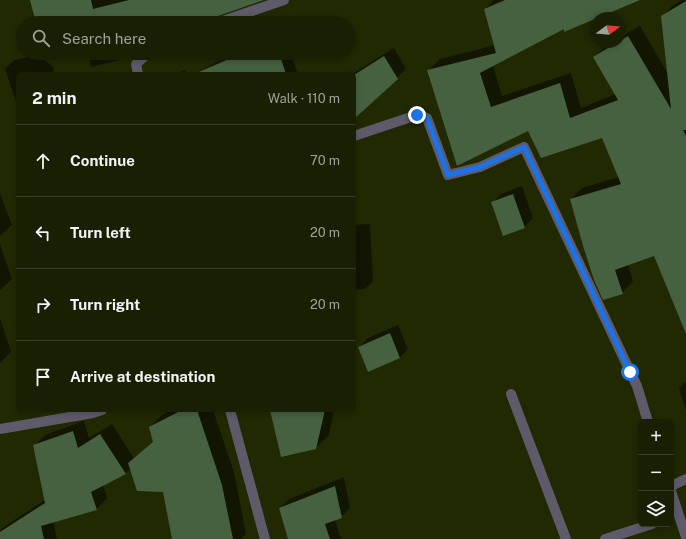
<!DOCTYPE html>
<html lang="en">
<head>
<meta charset="utf-8">
<style>
  body { margin:0; font-family:"Public Sans",sans-serif; background:#262c11; color:#f1f3f6 }
  .controls { position:absolute; right:12px; bottom:12px; display:grid; overflow:hidden; border-radius:6px; box-shadow:0 2px 6px #0003 }
  .controls button { width:36px; height:36px; display:grid; place-items:center; padding:0; border:0; border-bottom:1px solid #373d24; background:#191f02; color:#f1f3f6; font:20px sans-serif }
  .compass { position:absolute; left:590px; top:12px; width:36px; height:36px; border-radius:50%; background:#191f02; box-shadow:0 2px 6px #0003; rotate:74deg }
  .stop { position:absolute; width:12px; height:12px; margin:-9px; border:3px solid #1a73e8; border-radius:50%; background:#fff }
  .stop.end { background:#1a73e8; border-color:#fff; box-shadow:0 1px 4px #0008 }
  .list { margin:0; padding:0; list-style:none }
  h2 { display:flex; justify-content:space-between; align-items:center; height:52px; margin:0; padding:0 16px; font-size:17px }
  h2 small { font-size:13px; font-weight:400; color:#9fa299 }
  .list li { display:grid; grid-template-columns:26px 1fr auto; gap:12px; align-items:center; box-sizing:border-box; height:72px; padding:0 16px; border-top:1px solid #373d24 }
  .list b { display:block; font-size:15px; white-space:nowrap }
  .list em { font-size:13px; font-style:normal; color:#9fa299 }
  .icon { flex:none; width:22px; height:22px; fill:none; stroke:currentColor; stroke-width:2; stroke-linecap:round; stroke-linejoin:round }
  .map { position:relative; flex:none; width:686px; height:539px; overflow:hidden }
  .search { position:absolute; background:#191f02; box-shadow:0 2px 6px #0003; left:16px; top:16px; width:340px; height:44px; display:flex; align-items:center; gap:10px; box-sizing:border-box; padding:0 14px; border-radius:22px; color:#9fa299; font-size:15px }
  .panel { position:absolute; background:#191f02; box-shadow:0 2px 6px #0003; left:16px; top:72px; width:340px; height:340px; border-radius:6px }
  .map>svg:first-child { display:block }
  .shadow { fill:#0007 }
  .building { fill:#456140 }
  .lines { fill:none; stroke-linecap:round; stroke-linejoin:round }
  .minor { stroke:#5f5a6a; stroke-width:10 }
  .route { stroke:#1a73e8; stroke-width:5 }
</style>
</head>
<body>
<div class="map">
<svg width="686" height="539" viewBox="0 0 686 539">
  <rect width="100%" height="100%" fill="#212902"/>
  <g class="shadow">
    <polygon points="31,0 157,0 162,23 37,23"/>
    <polygon points="170,0 253,0 219,15 212,23 180,23"/>
    <polygon points="494,0 622,0 564,28 493,66 502,96 571,73 581,108 616,94 594,57 606,46 612,42 620,42 620,37 640,26 668,74 662,17 673,5 682,0 686,0 686,334 654,255 628,265 633,281 622,293 571,199 582,188 619,177 602,137 528,129 429,70 440,59 495,45 485,9"/>
    <polygon points="394,48 406,69 354,118 354,74 352,74"/>
    <polygon points="88,53 130,53 124,59 91,67"/>
    <polygon points="234,53 291,53 297,72 295,74 194,74"/>
    <polygon points="39,55 53,67 54,74 18,74 18,101 16,102 5,69 14,60"/>
    <polygon points="185,70 186,74 176,74"/>
    <polygon points="522,186 533,218 524,227 493,202 501,194"/>
    <polygon points="0,193 12,225 0,236"/>
    <polygon points="370,224 373,281 365,289 354,290 354,225"/>
    <polygon points="0,244 12,279 0,290"/>
    <polygon points="0,318 11,352 0,363"/>
    <polygon points="398,325 408,349 399,358 359,347 368,338"/>
    <polygon points="686,381 686,411 679,388"/>
    <polygon points="172,410 213,410 234,472 246,534 241,539 173,539 163,491 131,468 125,474 103,485 107,498 97,509 53,521 57,539 0,539 0,531 5,526 45,500 34,446 45,435 84,421 89,438 112,424 134,459 141,452 141,454 157,440 150,427 162,415"/>
    <polygon points="271,410 334,410 329,435 316,448"/>
    <polygon points="344,477 350,508 341,517 335,519 341,539 289,539 280,508 289,499"/>
  </g>
  <g class="building">
    <polygon points="30,0 91,0 93,9 129,0 264,0 215,17 212,19 211,23 36,23"/>
    <polygon points="505,0 640,0 564,32 564,29 480,73 491,107 560,83 570,118 618,100 593,57 628,36 671,109 661,16 686,1 686,130 683,130 686,136 686,334 654,256 615,270 623,294 603,300 594,280 584,249 570,199 621,184 602,138 541,158 528,131 457,166 427,70 496,53 484,9"/>
    <polygon points="243,53 279,53 286,74 194,74"/>
    <polygon points="384,56 398,79 354,119 354,75"/>
    <polygon points="513,194 525,228 503,236 491,202"/>
    <polygon points="390,333 400,358 368,372 358,347"/>
    <polygon points="182,410 197,410 222,485 233,539 172,539 163,492 137,491 128,463 153,442 149,427"/>
    <polygon points="270,410 325,410 316,449 281,457"/>
    <polygon points="73,431 78,448 100,434 126,474 91,492 97,510 41,526 44,539 0,539 0,532 45,503 33,445"/>
    <polygon points="335,486 342,518 325,524 330,539 288,539 279,508"/>
  </g>
  <g class="lines">
    <g class="minor">
      <polyline points="217,23 284,0"/>
      <polyline points="138,74 136,64 148,53"/>
      <polyline points="354,136 417,115 427,118 448,175 480,167 524,147 637,386 648,422"/>
      <polyline points="511,394 566,539"/>
      <polyline points="230,410 265,539"/>
      <polyline points="0,429 93,413 102,410"/>
      <polyline points="671,486 686,479"/>
      <polyline points="671,491 686,537"/>
      <polyline points="605,539 652,524"/>
    </g>
  </g>
  <g class="lines">
    <polyline class="route" points="417,115 427,118 448,175 480,167 524,147 630,372"/>
  </g>
</svg>
<div class="controls">
<button>+</button>
<button>−</button>
<button><svg class="icon" aria-label="layers" viewBox="0 0 24 24"><path d="M12 4l9 5-9 5-9-5zM3 14l9 5 9-5"/></svg></button>
</div>
<svg class="compass" viewBox="-18 -18 36 36"><path d="M0-13l5 13h-10z" fill="#e53935"/><path d="M0 13l5-13h-10z" fill="#9fa299"/></svg>
<div class="stop" style="left:630px;top:372px"></div>
<div class="stop end" style="left:417px;top:115px"></div>
<div class="search"><svg class="icon" aria-label="search" viewBox="0 0 24 24"><circle cx="10" cy="10" r="6"/><path d="M15 15l6 6"/></svg>Search here</div>
<section class="panel">
<h2>2 min<small>Walk · 110 m</small></h2>
<ul class="list">
<li><svg class="icon" aria-label="ahead" viewBox="0 0 24 24"><path d="M12 20V5M6 11l6-6 6 6"/></svg><div><b>Continue</b></div><em>70 m</em></li>
<li><svg class="icon" aria-label="left" viewBox="0 0 24 24"><path d="M17 20v-9H6M10 6l-5 5 5 5"/></svg><div><b>Turn left</b></div><em>20 m</em></li>
<li><svg class="icon" aria-label="right" viewBox="0 0 24 24"><path d="M7 20v-9h11M14 6l5 5-5 5"/></svg><div><b>Turn right</b></div><em>20 m</em></li>
<li><svg class="icon" aria-label="arrive" viewBox="0 0 24 24"><path d="M6 21V4h12l-3 4 3 4H6"/></svg><div><b>Arrive at destination</b></div></li>
</ul>
</section>
</div>
</body>
</html>
